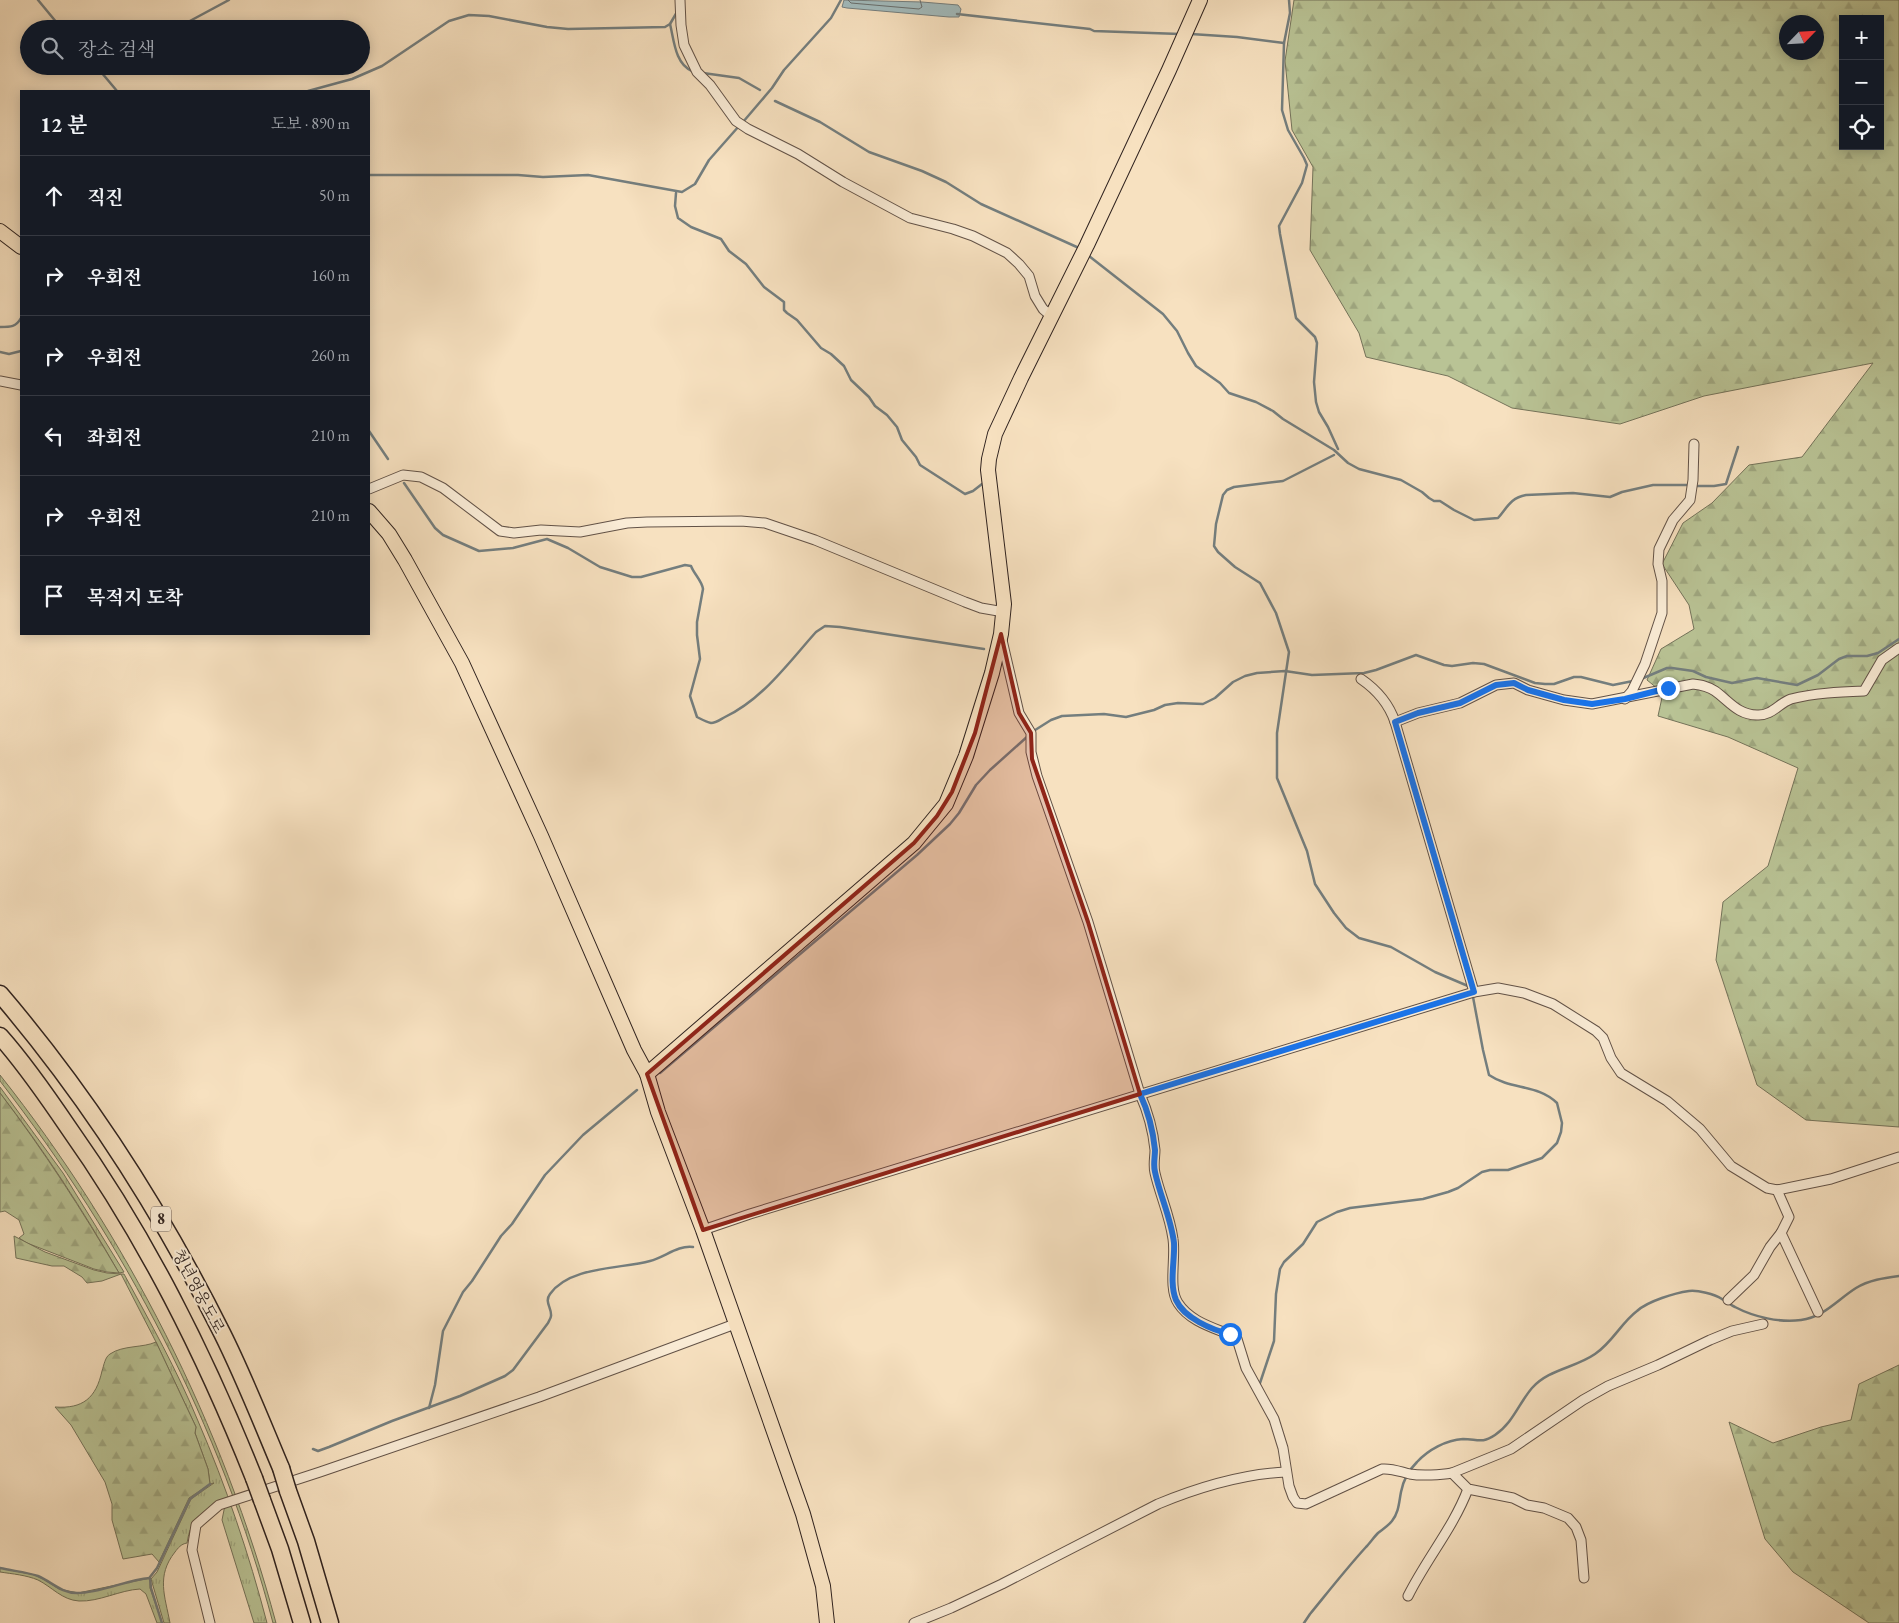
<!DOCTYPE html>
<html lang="ko">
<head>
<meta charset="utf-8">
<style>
  body { margin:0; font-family:"EB Garamond","Noto Serif KR",serif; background:#20242c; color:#f1f3f6 }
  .controls { position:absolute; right:15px; top:15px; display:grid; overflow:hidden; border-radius:0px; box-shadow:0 2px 12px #0003 }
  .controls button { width:45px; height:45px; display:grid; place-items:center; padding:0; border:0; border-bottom:1px solid #363941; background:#171b24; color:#f1f3f6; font:25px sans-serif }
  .compass { position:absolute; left:1779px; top:15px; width:45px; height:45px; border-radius:50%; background:#171b24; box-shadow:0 2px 12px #0003; rotate:65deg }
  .stop { position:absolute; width:15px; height:15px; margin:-11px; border:4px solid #1a73e8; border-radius:50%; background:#fff }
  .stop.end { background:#1a73e8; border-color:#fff; box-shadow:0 1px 5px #0008 }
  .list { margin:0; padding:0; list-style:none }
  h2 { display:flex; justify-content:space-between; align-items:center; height:65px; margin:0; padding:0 20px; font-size:21px }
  h2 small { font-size:16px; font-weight:400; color:#9ea1a6 }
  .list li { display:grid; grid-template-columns:32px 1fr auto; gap:15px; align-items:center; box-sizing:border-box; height:80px; padding:0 20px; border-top:1px solid #363941 }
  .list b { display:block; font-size:19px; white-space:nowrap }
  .list em { font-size:16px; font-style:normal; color:#9ea1a6 }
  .icon { flex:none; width:28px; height:28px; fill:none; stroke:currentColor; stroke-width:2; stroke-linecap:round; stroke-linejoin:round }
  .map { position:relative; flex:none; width:1899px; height:1623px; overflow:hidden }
  .search { position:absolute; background:#171b24; box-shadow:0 2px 12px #0003; left:20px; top:20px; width:350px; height:55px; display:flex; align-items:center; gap:12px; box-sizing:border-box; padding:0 18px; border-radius:28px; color:#9ea1a6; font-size:19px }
  .panel { position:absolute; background:#171b24; box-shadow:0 2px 12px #0003; left:20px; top:90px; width:350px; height:545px; border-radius:0px }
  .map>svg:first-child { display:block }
  .grass { fill:url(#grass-tufts); stroke:#74735a }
  .forest { fill:url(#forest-firs); stroke:#74735a; fill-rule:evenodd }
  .water { fill:#a2bbbd; stroke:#747e7e }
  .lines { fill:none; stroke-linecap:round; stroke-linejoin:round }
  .shore { stroke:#696f6e; stroke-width:1 }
  .stream { stroke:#747e7e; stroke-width:2.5 }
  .minor-casing { stroke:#625247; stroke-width:11 }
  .primary-casing { stroke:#30231f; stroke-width:16 }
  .motorway-casing { stroke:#30231f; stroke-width:19 }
  .minor { stroke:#faecd6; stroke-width:9 }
  .primary { stroke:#f7e1c0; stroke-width:14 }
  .motorway { stroke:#f7e1c0; stroke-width:16 }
  .motorway-bridge-casing { stroke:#30231f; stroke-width:19; stroke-linecap:butt }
  .motorway-bridge { stroke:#f7e1c0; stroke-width:16 }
  .route { stroke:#1a73e8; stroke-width:6 }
  .marked { fill:#8f2418; fill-opacity:0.2; stroke:#8f2418; stroke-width:4; stroke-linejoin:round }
  .labels { text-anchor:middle; stroke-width:4; stroke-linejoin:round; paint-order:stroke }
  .shield { fill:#faecd6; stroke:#6d5f56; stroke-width:1 }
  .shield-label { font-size:15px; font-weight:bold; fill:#30231f }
  .street-label { font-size:16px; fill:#30231f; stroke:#faecd6 }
</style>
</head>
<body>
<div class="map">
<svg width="1899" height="1623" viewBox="0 0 1899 1623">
  <defs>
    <pattern id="grass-tufts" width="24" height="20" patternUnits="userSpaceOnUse" patternTransform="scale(1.25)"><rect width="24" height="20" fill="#b9c395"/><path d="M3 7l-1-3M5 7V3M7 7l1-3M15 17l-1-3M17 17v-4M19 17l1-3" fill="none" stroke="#9fa780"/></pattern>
    <pattern id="forest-firs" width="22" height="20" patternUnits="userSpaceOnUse" patternTransform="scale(1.25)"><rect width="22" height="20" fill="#b9c395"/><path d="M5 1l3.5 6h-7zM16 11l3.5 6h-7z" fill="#9fa780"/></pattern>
  </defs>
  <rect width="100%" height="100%" fill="#f7e1c0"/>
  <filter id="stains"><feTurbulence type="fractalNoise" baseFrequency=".004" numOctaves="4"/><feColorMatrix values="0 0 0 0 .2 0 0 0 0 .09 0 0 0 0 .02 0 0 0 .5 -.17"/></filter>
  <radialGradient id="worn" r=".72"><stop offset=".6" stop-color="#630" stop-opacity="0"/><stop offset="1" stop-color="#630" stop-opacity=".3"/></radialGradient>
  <g class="grass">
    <path d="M 0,1075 C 127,1235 223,1425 276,1623 L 273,1623 C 221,1426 124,1241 0,1081 Z"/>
    <path d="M 0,1087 L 63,1173 L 124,1272 L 119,1273 C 83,1210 44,1150 0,1093 Z"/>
    <path d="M 121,1274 L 124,1274 C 150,1322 177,1370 198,1421 C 226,1486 249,1554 267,1623 L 254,1623 L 222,1520 L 225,1505 L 215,1505 C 198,1516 190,1523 187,1543 C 181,1544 178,1548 175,1552 C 156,1576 165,1596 170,1623 L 164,1623 L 151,1579 L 157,1572 L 191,1499 L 214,1483 L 210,1484 L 208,1469 L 195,1433 L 196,1427 L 156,1342 Z"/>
    <path d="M 0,1568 L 35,1575 L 45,1580 L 59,1589 L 78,1593 L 150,1578 L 150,1588 L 162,1623 L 157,1623 L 146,1594 L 140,1589 C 120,1590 99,1602 79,1601 C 62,1600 52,1587 38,1580 C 26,1575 13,1574 0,1572 Z"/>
  </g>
  <g class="forest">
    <path d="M 1294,0 L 1899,0 L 1899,1127 L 1806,1120 L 1757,1085 L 1716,960 L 1723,902 L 1768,866 L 1798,768 L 1728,737 L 1658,716 L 1663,693 L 1647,680 L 1661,649 L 1694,629 L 1689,605 L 1662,564 L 1683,523 L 1712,503 L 1749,465 L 1802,457 L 1873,363 L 1704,396 L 1620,424 L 1512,408 L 1448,376 L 1366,357 L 1359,333 L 1310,250 L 1313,167 L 1292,130 L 1285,61 ZM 1843,19 L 1880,19 L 1880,146 L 1843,146 ZM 1786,22 L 1816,22 L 1816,52 L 1786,52 Z"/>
    <path d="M 0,1093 C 44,1151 82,1210 119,1273 L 107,1272 L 94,1269 L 27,1243 L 19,1238 L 24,1234 L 19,1220 L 5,1211 L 0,1212 Z"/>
    <polygon points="14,1236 45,1252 94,1270 107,1273 121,1274 102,1281 87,1283 82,1277 64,1266 52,1266 16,1258"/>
    <path d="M 156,1342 L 196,1427 L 195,1433 L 208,1469 L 210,1484 L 189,1498 L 159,1562 L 152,1554 L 123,1559 L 112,1520 L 112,1504 L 105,1482 L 71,1425 L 55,1407 C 83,1409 96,1398 102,1371 C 104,1365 105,1357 110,1354 C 123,1345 143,1348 156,1342 Z"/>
    <polygon points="1899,1365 1899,1623 1869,1623 1793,1572 1765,1539 1729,1422 1773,1443 1821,1427 1851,1420 1859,1384"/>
  </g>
  <polygon class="water" points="844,0 922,2 958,5 961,9 959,17 949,17 847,8 842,7"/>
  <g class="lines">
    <polyline class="shore" points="848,0 851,3 919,9 922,7 920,0"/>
    <g class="stream">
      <polyline points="38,0 62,29"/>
      <polyline points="1289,0 1290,13 1284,43 1282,110 1288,130 1304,158 1307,165 1302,183 1279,226 1280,234 1296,318 1315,337 1317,343 1314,382 1316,402 1319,412 1328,427 1338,449"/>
      <polyline points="957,14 1090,29 1094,31 1180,34"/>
      <path d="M 670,24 C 674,40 675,64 692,71"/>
      <polyline points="175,29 229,0"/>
      <polyline points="1191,34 1237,37 1284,43"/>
      <polyline points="96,66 117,91"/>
      <polyline points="703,73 739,78 760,90"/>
      <polyline points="308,91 352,79 382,66 449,21 469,15 489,16 547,27 568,29 665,27 670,24 677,12"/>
      <polyline points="775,101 820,122 869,152 922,171 946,182 981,204 1079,248"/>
      <polyline points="743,122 772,88 784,70 831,18 841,0"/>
      <polyline points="369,175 518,175 543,177 588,175 682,192 695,184 709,160 739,126"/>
      <polyline points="676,193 675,206 678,218 691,227 721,239 729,251 746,264 764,287 784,302 784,310 787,313 797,320 821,348 831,354 844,366 851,380 869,397 875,406 887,415 897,427 902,440 916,457 920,465 965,494 973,491 982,484"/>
      <path d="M 1089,256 L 1163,314 L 1177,331 L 1188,353 L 1196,366 L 1220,383 L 1229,393 L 1256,402 L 1273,411 L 1283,419 L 1334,450 L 1348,463 L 1359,469 L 1401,480 L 1422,492 L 1429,498 L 1434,501 L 1440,501 L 1454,510 L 1474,520 L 1498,518 C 1507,508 1510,498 1526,495 L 1573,493 L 1610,497 L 1622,492 L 1653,485 L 1689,485"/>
      <path d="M 0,327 C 11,327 16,327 21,318"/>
      <polyline points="0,352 9,354 21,351"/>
      <polyline points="369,431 388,459"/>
      <polyline points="1334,455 1283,481 1234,487 1227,490 1223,495 1216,524 1214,546 1218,552 1235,567 1260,583 1276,613 1289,652 1277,733 1277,778 1307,851 1315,884 1334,913 1346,928 1359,938 1391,947 1435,972 1468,986"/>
      <path d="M 404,483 L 435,528 L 443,535 L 479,551 L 513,548 L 547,539 L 568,548 L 600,567 L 632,577 L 641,577 L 685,565 L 691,566 C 694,574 702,581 703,589 L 697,622 L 697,635 L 700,659 L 690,696 L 697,717 C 701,719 706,722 711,723 C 716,723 721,719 725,717 C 763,699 789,662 816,632 L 825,626 L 840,627 L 984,649"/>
      <polyline points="1697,486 1714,486 1726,484 1738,447"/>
      <polyline points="1641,679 1667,668 1672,668 1693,671 1706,677 1732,683 1757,678 1797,685 1818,675 1839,659 1847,656 1867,656 1878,653 1899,639"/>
      <polyline points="1032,732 1051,720 1062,716 1104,714 1126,717 1154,710 1165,705 1178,703 1203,704 1215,698 1233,682 1245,676 1257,673 1285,671 1312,675 1364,673 1376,670 1416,655 1444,665 1452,666 1473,663 1484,664 1535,683 1545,684 1554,684 1574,677 1581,677 1613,685 1633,681"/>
      <polyline points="660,1073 917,855 950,824 959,813 976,785 990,770 1028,736"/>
      <path d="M 1260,1383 L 1274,1341 L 1276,1294 L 1280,1269 L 1284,1262 L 1303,1244 L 1317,1222 L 1337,1212 L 1350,1208 L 1423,1199 L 1448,1192 L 1458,1188 L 1482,1172 L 1490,1170 L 1508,1170 L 1542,1158 L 1557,1143 L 1561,1132 L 1562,1123 L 1557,1103 C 1538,1084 1511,1090 1489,1075 L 1483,1050 L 1473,997"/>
      <polyline points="429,1408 435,1385 443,1331 463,1292 472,1281 501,1236 512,1224 545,1175 583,1135 637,1090"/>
      <path d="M 313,1449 L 318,1451 L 329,1447 L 392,1421 L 460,1396 L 505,1376 L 513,1370 L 548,1323 C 549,1321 551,1318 551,1316 C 552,1308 544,1302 550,1294 C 570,1266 621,1269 650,1261 C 665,1257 678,1245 693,1247"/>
      <path d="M 0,1568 C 13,1571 26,1572 38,1576 C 52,1582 61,1593 77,1593 C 102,1593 125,1580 150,1578 L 151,1588 L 162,1623"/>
      <polyline points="150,1577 157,1568 190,1499 210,1484"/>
      <path d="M 1304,1623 L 1310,1614 C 1328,1592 1346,1569 1366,1547 C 1370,1543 1374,1537 1378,1533 C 1383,1529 1388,1526 1392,1521 C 1399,1512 1399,1502 1401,1492 C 1403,1481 1409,1470 1417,1462 C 1428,1450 1446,1440 1463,1439 C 1477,1439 1482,1444 1495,1435 C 1513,1423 1519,1403 1532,1388 C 1549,1369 1575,1368 1595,1354 C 1612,1343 1621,1323 1637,1311 C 1648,1301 1675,1293 1689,1291 C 1698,1290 1714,1294 1722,1299 C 1727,1301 1730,1305 1735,1307 C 1754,1317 1780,1323 1801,1320 C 1824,1317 1837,1300 1856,1288 C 1869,1280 1884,1278 1899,1276"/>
    </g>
    <g class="minor-casing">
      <g id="minor">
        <polyline points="680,0 681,25 684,45 697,72 710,85 736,121 748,129 798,154 843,182 910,218 953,229 973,236 1007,253 1019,264 1029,276 1035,296 1043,309 1051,316"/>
        <polyline points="0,381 21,385"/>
        <polyline points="369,489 403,475 421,477 443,488 500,531 514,533 541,530 580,532 627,523 647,522 741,521 765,523 815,540 965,602 981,608 1004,612"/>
        <path d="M 1002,640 L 1019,713 L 1031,733 L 1031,752 L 1037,776 L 1088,922 L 1140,1094 C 1148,1112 1153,1130 1155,1150 C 1155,1157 1153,1165 1155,1173 C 1160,1195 1170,1216 1173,1239 C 1176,1258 1168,1288 1178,1303 C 1190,1322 1215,1328 1233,1336 L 1237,1339 L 1246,1368 L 1274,1419 L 1283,1448 L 1289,1486 L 1293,1497 L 1297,1503 L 1306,1504 L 1382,1469 C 1392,1468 1401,1472 1410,1474 C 1421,1476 1441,1475 1452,1473 L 1511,1449 L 1583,1400 L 1608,1386 L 1658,1365 L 1710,1340 L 1732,1331 L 1763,1324"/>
        <path d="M 1361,679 C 1377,690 1389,704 1395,722 L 1474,992"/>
        <polyline points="1625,699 1632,691 1645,664 1662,613 1662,581 1658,564 1659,549 1673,520 1690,500 1693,480 1694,444"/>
        <path d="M 1395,722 L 1418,713 L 1460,703 L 1496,685 L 1514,683 L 1528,690 L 1564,700 L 1592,704 L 1693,684 C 1701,685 1708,686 1715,691 C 1729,701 1738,715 1757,715 C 1772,716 1779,703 1791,699 C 1815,693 1839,692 1864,691 L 1882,660 L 1899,648"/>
        <polyline points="1777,1190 1789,1217 1781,1233 1818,1312"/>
        <polyline points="703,1230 750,1214 1474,992 1498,988 1524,993 1553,1004 1596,1031 1603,1038 1611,1058 1621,1073 1667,1101 1700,1129 1731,1166 1767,1188 1777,1190 1831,1179 1899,1157"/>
        <polyline points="1728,1300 1754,1275 1770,1247 1781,1233"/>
        <polyline points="1452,1473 1468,1489 1513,1498 1527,1505 1544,1508 1568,1518 1576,1527 1581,1540 1584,1578"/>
        <path d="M 1408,1596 C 1427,1558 1453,1528 1468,1489"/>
        <polyline points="210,1623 192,1550 196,1525 219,1505 320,1472 539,1397 735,1324"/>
        <path d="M 914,1623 L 951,1608 L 1002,1584 L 1158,1504 C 1199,1487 1242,1474 1286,1472"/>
      </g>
    </g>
    <g class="primary-casing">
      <g id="primary">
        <polyline points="0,231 21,247"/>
        <polyline points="369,511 389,534 405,560 462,663 541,836 634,1050 647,1074 658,1112 703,1230 803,1514 823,1586 827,1623"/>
        <polyline points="647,1074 914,843 946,804 966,756 992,673 1001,634 1004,604 988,470 989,459 995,434 1021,378 1087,245 1169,70 1200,0"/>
      </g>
    </g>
    <g class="motorway-casing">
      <g id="motorway">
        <path d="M 0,994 C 88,1097 161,1211 222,1333 C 244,1377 262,1423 281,1468"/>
        <path d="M 0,1036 C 25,1064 47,1096 68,1127 C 146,1237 204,1353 254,1478"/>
        <polyline points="288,1491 306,1541 330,1623"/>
        <polyline points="262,1500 280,1549 302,1623"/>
      </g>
    </g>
    <use href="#minor" class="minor"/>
    <use href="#primary" class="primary"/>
    <use href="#motorway" class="motorway"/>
    <g class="motorway-bridge-casing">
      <g id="motorway-bridge">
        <polyline points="281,1468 288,1491"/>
        <polyline points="254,1478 262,1500"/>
      </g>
    </g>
    <use href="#motorway-bridge" class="motorway-bridge"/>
  </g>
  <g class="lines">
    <path class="route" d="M 1230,1334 C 1212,1330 1184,1318 1176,1300 C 1169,1283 1175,1260 1174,1243 C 1171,1218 1160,1196 1155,1172 C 1153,1165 1155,1157 1155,1150 C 1153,1130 1148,1111 1140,1094 L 1474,992 L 1395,722 L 1418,713 L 1460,703 L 1496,685 L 1514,683 L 1528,690 L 1564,700 L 1592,704 L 1625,699 L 1668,688"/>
  </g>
  <path class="marked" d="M 1001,634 L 1019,713 L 1031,733 L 1032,759 L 1088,922 L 1140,1094 L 703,1230 L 647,1074 L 914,843 L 937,816 L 952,792 L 975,733 Z"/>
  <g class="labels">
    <rect class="shield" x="151" y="1206.5" width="20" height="25" rx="4"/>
    <g class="shield-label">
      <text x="161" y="1224">8</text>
    </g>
    <g class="street-label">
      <text transform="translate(199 1291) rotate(62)" y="6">청년영웅도로</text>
    </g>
  </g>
  <rect width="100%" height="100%" filter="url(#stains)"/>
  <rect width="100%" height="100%" fill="url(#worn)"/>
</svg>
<div class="controls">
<button>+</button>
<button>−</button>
<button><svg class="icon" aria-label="locate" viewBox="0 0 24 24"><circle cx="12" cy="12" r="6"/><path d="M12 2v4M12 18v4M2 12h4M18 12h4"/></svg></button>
</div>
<svg class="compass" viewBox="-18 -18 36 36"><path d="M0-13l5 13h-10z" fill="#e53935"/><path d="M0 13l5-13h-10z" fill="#9ea1a6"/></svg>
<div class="stop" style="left:1230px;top:1334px"></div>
<div class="stop end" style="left:1668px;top:688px"></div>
<div class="search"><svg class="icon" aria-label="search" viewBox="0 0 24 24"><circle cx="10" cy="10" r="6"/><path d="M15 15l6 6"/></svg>장소 검색</div>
<section class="panel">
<h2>12 분<small>도보 · 890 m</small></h2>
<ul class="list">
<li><svg class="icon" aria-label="ahead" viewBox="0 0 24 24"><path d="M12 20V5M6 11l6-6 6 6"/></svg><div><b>직진</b></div><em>50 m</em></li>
<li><svg class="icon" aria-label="right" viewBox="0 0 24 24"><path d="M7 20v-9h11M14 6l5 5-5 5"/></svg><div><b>우회전</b></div><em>160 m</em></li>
<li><svg class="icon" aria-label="right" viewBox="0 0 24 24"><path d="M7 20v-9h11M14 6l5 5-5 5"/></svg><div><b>우회전</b></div><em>260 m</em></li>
<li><svg class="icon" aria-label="left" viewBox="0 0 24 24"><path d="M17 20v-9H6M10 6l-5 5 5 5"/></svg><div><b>좌회전</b></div><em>210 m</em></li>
<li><svg class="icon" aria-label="right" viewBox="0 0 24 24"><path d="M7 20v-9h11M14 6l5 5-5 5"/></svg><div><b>우회전</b></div><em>210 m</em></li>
<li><svg class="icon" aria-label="arrive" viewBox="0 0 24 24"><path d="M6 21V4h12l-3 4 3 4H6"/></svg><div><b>목적지 도착</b></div></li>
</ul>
</section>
</div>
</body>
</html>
